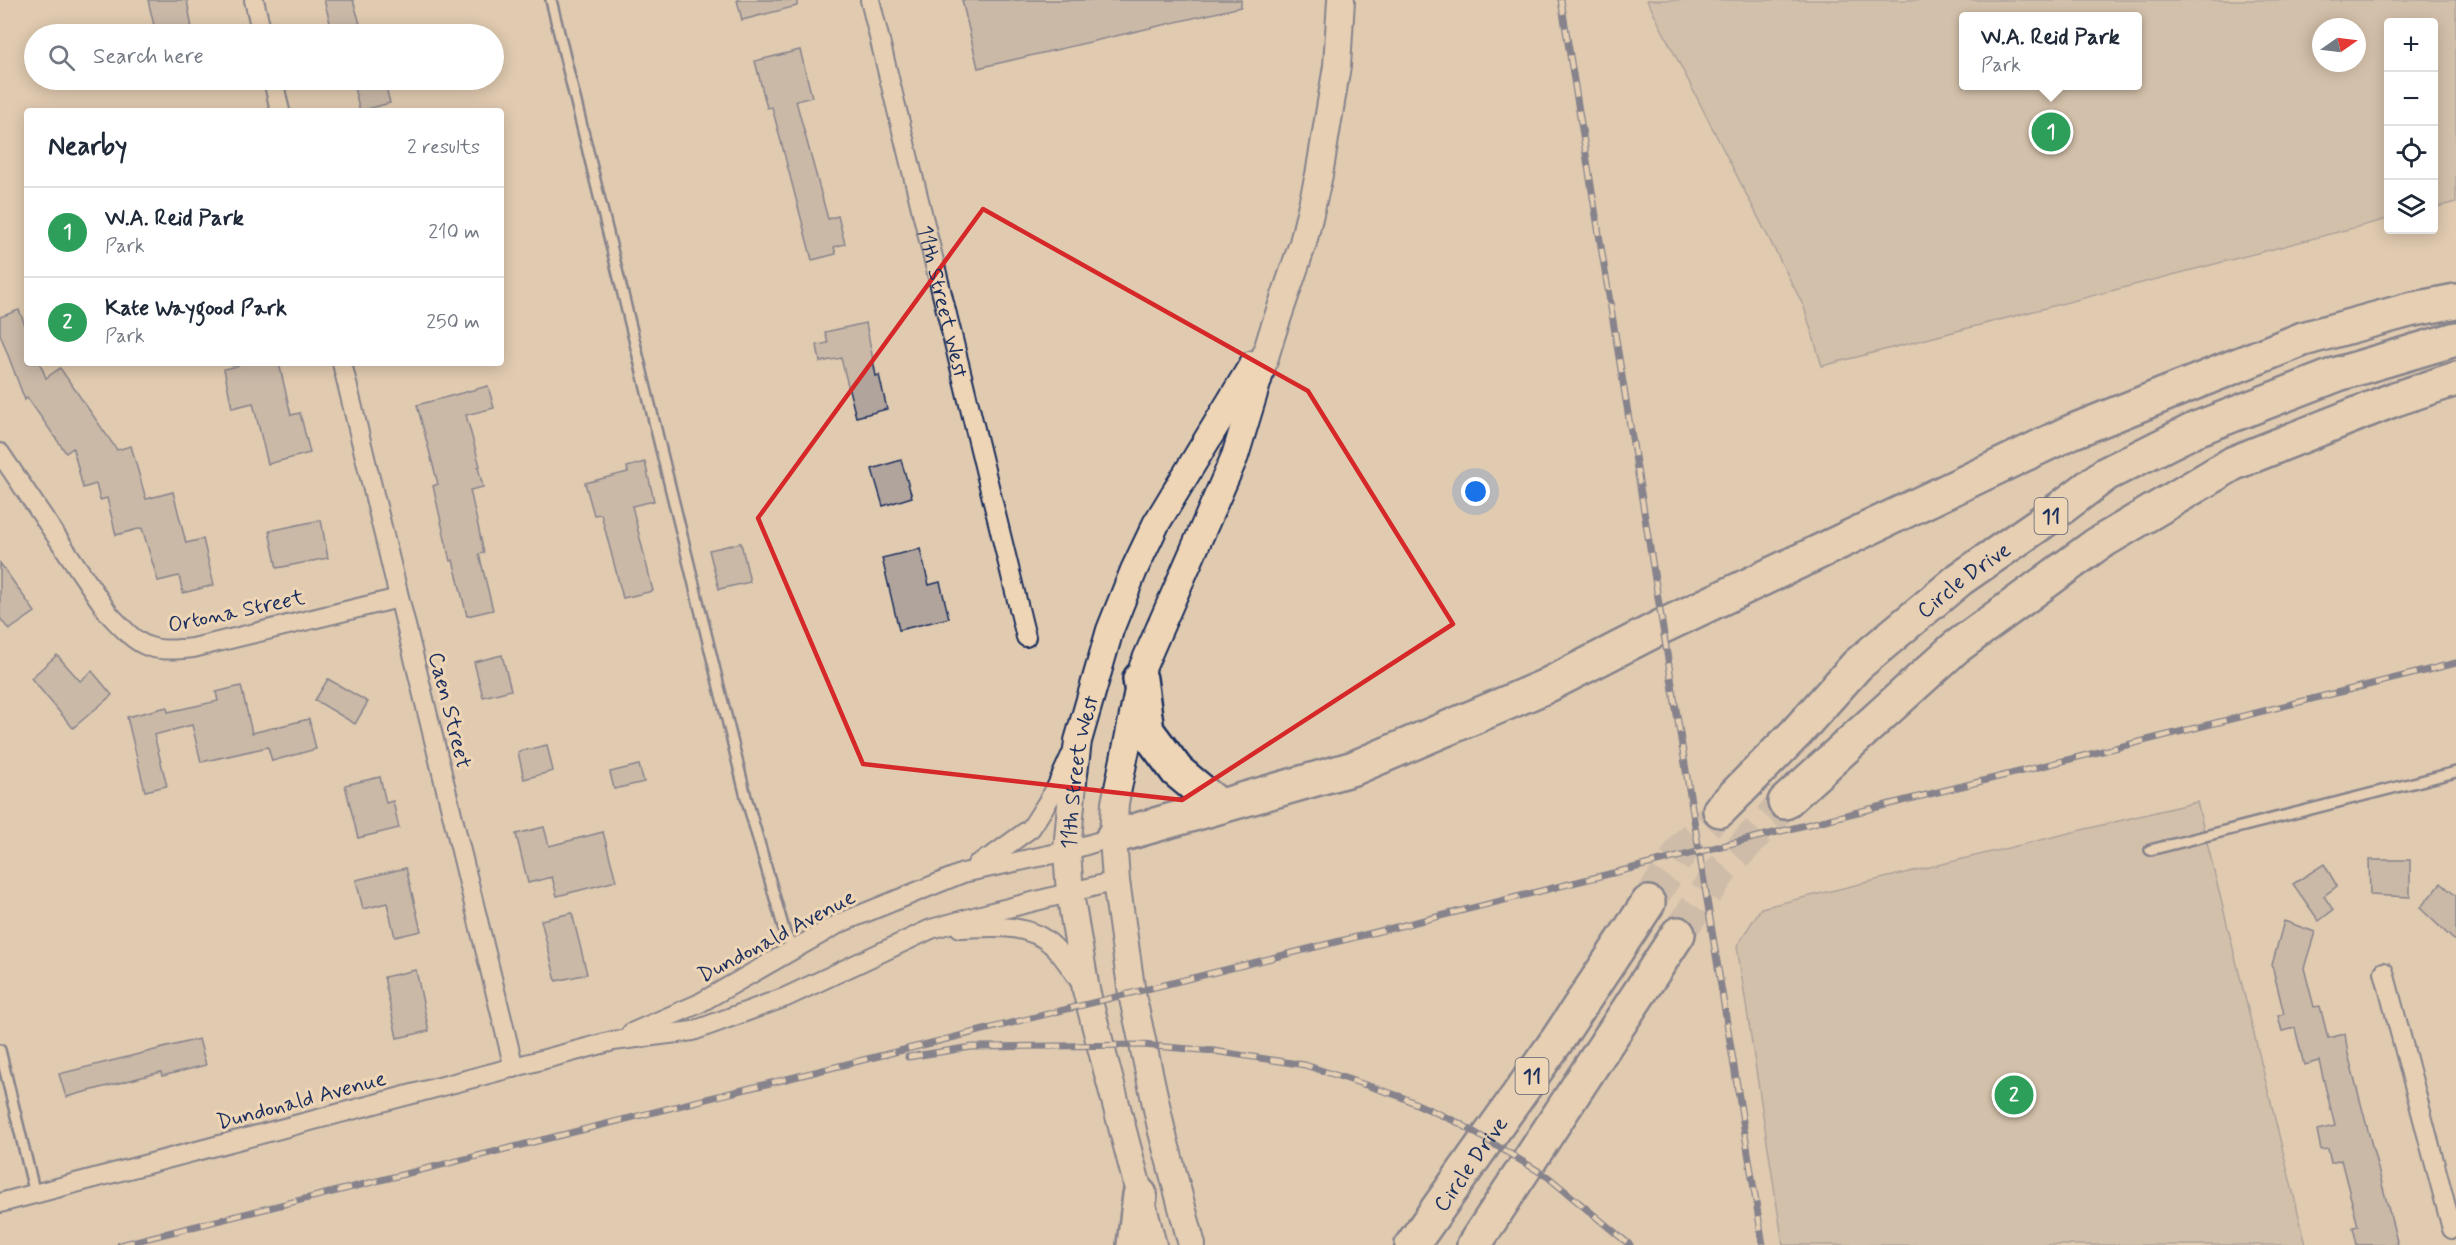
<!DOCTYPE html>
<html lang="en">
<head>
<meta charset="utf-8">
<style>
  body { margin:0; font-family:Mynerve,sans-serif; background:#f6f6f7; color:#1f2937 }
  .controls { position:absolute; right:18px; top:18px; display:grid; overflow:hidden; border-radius:6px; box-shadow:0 3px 15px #0003 }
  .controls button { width:54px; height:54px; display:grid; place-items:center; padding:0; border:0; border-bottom:2px solid #e0e1e3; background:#fff; color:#1f2937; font:30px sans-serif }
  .compass { position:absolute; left:2312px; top:18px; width:54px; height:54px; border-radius:50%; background:#fff; box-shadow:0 3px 15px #0003; rotate:76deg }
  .you { position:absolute; left:1476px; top:492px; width:21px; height:21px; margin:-15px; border:4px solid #fff; border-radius:50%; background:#1a73e8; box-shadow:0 0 0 9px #1a73e833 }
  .badge { display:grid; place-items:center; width:39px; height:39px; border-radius:50%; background:#b45309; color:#fff; font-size:20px; font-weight:700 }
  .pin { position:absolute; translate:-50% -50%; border:3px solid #fff; box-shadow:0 2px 6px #0006 }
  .popup { position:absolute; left:1959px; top:12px; width:183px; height:78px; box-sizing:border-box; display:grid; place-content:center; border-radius:6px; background:#fff; filter:drop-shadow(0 2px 4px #0005); font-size:20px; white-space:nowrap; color:#747a83 }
  .popup b { font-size:22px; color:#1f2937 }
  .popup::after { content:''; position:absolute; left:50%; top:100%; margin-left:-12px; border:12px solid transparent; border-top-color:#fff }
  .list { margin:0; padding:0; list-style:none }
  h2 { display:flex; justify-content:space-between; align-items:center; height:78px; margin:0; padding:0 24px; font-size:26px }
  h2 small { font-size:20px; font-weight:400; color:#747a83 }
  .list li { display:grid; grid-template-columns:39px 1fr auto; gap:18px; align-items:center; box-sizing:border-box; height:90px; padding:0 24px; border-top:2px solid #e0e1e3 }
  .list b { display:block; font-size:22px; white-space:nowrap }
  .list p { margin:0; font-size:20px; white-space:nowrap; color:#747a83 }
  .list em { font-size:20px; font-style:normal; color:#747a83 }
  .icon { flex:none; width:33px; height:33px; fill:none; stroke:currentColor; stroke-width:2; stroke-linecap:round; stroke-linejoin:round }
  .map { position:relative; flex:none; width:2456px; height:1245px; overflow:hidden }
  .search { position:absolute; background:#fff; box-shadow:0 3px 15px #0003; left:24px; top:24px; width:480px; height:66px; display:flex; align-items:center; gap:15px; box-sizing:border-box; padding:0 21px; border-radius:33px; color:#747a83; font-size:22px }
  .panel { position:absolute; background:#fff; box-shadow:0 3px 15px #0003; left:24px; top:108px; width:480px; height:258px; border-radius:6px }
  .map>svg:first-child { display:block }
  .green { fill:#c3b4a3; stroke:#6f7280; stroke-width:1.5; fill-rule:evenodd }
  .building { fill:#b0a49c; stroke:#1b2f5e; stroke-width:1.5 }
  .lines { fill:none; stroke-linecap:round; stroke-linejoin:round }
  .motorway-tunnel { stroke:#b9aca0; stroke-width:33; stroke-dasharray:33 16; stroke-linecap:butt }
  .service-casing { stroke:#1b2f5e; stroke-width:14 }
  .minor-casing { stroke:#1b2f5e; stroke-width:22 }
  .secondary-casing { stroke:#1b2f5e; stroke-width:30 }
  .motorway-casing { stroke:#1b2f5e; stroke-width:38 }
  .service { stroke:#edd5b5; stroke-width:9 }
  .minor { stroke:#edd5b5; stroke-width:18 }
  .secondary { stroke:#edd5b5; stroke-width:26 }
  .motorway { stroke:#edd5b5; stroke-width:33 }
  .rail-casing { stroke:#1b2f5e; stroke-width:7 }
  .rail { stroke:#edd5b5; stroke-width:4.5; stroke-dasharray:14; stroke-linecap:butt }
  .marked { fill:none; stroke:#d62828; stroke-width:4.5; stroke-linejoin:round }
  .labels { text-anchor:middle; stroke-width:6; stroke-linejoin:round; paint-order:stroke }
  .shield { fill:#edd5b5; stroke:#5a6178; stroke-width:1.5 }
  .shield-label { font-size:21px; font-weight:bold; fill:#1b2f5e }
  .street-label { font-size:22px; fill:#1b2f5e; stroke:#edd5b5 }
</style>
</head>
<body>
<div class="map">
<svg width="2456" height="1245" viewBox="0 0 2456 1245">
  <rect width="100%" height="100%" fill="#e0cbb0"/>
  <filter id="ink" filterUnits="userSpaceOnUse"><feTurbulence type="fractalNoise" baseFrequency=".0167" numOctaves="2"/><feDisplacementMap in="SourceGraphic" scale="12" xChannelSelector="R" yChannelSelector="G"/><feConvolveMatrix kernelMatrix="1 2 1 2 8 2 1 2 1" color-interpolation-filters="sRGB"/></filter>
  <g filter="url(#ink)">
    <g class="green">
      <path d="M 1647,0 L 2456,0 L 2456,202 L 2434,208 L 2434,22 L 2388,22 L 2388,219 L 1822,366 L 1804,307 ZM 1964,16 L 2138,16 L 2138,86 L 1964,86 ZM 2321,27 L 2357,27 L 2357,63 L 2321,63 Z"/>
      <polygon points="2197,802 2306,1245 1783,1245 1737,946 1761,908"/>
    </g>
    <g class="building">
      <polygon points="148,0 187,0 193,34 156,34"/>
      <polygon points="324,0 353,0 363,34 333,34"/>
      <polygon points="737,0 797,0 797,6 742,20"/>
      <polygon points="962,0 1241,0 1241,7 978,68"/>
      <polygon points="800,50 812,97 796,101 828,219 838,216 845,244 834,247 836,254 812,260 772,107 767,108 755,61"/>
      <polygon points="352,80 384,80 390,103 360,111"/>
      <polygon points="19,310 27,330 27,363 40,363 46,378 60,368 117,450 131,446 146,499 173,492 186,543 203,539 214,585 183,593 179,576 158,581 142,528 116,535 107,498 100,500 96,484 83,488 73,448 66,453 27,397 25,400 0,334 0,317"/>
      <polygon points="866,323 876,376 879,375 887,409 856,417 841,358 820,362 817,345 828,343 825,332"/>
      <polygon points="237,363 279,363 291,415 300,413 310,453 268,464 253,403 232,408 224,369 238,366"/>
      <polygon points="488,386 494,408 466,415 480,466 478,467 483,487 470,490 484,553 479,554 493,610 467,616 453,560 450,561 433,486 438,484 417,405"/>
      <polygon points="901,460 912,497 883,506 872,469"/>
      <polygon points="645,462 654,501 632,506 653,591 623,598 601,514 594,515 585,483 628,472 627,467"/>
      <polygon points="321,520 328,558 277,568 269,531"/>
      <polygon points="741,543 750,582 719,589 709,550"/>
      <polygon points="920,549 929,585 940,582 949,618 899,630 882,558"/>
      <polygon points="0,563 35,612 9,630 0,618"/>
      <polygon points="57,655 80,681 92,671 112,695 73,728 31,678"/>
      <polygon points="502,655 511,690 483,697 474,662"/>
      <polygon points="328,679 368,702 355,724 315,700"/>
      <polygon points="241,686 252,733 309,719 316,749 272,761 268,747 201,762 192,725 154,735 167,786 145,791 127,717 167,707 168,712 218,701 216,692"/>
      <polygon points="547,745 553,771 524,779 518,752"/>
      <polygon points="639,765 644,782 614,789 610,772"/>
      <polygon points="380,777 386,803 393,801 399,828 358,838 345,785"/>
      <polygon points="544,827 549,846 603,832 616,881 557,896 552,877 528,883 516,834"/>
      <polygon points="2369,860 2410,860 2410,897 2370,895"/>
      <polygon points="2324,864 2337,886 2324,896 2333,910 2319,921 2293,884"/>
      <polygon points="406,868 421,931 395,937 387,903 363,909 356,880"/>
      <polygon points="2441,883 2456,896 2456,942 2420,908"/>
      <polygon points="572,913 587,974 556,981 541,920"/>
      <polygon points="2284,921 2315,932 2304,968 2314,1007 2320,1006 2328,1038 2345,1034 2348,1054 2398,1245 2357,1245 2353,1227 2358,1226 2341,1160 2331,1163 2328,1149 2321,1150 2317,1130 2335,1126 2319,1061 2304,1065 2295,1028 2282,1031 2278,1016 2284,1014 2272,965"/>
      <polygon points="416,970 429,1031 397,1038 384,977"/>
      <polygon points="199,1039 206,1065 162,1076 161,1072 66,1097 59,1074"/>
    </g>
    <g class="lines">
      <g class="motorway-tunnel">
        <polyline points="1648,903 1684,847 1720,810"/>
        <polyline points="1678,934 1721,871 1785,802"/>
      </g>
      <g class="service-casing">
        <g id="service">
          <polyline points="551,0 746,797 785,933 793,949"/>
          <polyline points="2150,850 2456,772"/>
          <polyline points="0,1050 35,1194"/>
        </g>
      </g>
      <g class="minor-casing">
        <g id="minor">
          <polyline points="254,0 262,34"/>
          <path id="s1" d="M 870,0 L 1026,637"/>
          <polyline points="273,80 280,111"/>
          <polyline points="342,363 514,1068"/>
          <path d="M 0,453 L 109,614 C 140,647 147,653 193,648 L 399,598"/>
          <polyline points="977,864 995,854 1031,828 1055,790 1070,757"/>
          <path d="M 960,928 C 991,927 1029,922 1053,946 C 1065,957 1074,974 1084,987"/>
          <polyline points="2384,972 2452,1229"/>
          <polyline points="631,1033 698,1004 840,923 963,873 1067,851 1113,837"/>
          <polyline points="0,1203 613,1041 693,1031 786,997 931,929 992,912 1116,881"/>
        </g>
      </g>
      <g class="secondary-casing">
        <g id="secondary">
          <path id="s2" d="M 1153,1245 L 1086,990 L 1070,893 L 1067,851 L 1073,782 L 1078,741 L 1110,630 L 1134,570 L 1156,524 L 1253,364"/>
          <polyline points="1192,1245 1162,1132 1132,994 1116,881 1113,837 1115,803 1143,666 1235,456 1272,334 1303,243 1319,175 1337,66 1341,0"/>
        </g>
      </g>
      <g class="motorway-casing">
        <g id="motorway">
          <polyline points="1140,679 1147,731 1177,771 1219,806"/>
          <polyline points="1785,802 1955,648 2096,545 2234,463 2395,399 2456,379"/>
          <path id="s3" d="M 1720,810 L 1796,733 L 1857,665 L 1960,579 L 2041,523 L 2106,474 L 2196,429 L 2338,374 L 2456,339"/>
          <polyline points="1113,837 1354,768 1544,687 1663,626 2071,432 2303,339 2409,310 2456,301"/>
          <polyline points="1134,1245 1140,1195"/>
          <path id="s4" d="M 1412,1245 L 1558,1039 L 1648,903"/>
          <polyline points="1474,1245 1678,934"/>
        </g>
      </g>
      <use href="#service" class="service"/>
      <use href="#minor" class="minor"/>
      <use href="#secondary" class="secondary"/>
      <use href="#motorway" class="motorway"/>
      <g class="rail-casing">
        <g id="rail">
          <polyline points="1561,0 1763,1245"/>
          <polyline points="908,1057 972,1047 1142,1045 1214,1051 1305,1065 1399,1096 1459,1123 1548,1177 1630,1245"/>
          <polyline points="120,1245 2456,663"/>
        </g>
      </g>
      <use href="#rail" class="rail"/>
    </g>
  </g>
  <path d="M0 0H2456V1245H0ZM 983,209 L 1308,391 L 1453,624 L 1182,800 L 863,764 L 758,518 Z" fill="#e0cbb0" fill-opacity=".55" fill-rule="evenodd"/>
  <path class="marked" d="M 983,209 L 1308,391 L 1453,624 L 1182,800 L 863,764 L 758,518 Z"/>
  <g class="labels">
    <g class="shield">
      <rect x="2034.5" y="498" width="33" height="36" rx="4.5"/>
      <rect x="1515.5" y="1058" width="33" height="36" rx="4.5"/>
    </g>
    <g class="shield-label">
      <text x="2051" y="523">11</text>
      <text x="1532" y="1083">11</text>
    </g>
    <g class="street-label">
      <text dy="8" stroke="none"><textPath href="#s1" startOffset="310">11th Street West</textPath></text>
      <text dy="8" stroke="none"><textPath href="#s3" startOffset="336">Circle Drive</textPath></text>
      <text transform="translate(236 610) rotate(-12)" y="8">Ortona Street</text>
      <text transform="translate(451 710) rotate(76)" y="8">Caen Street</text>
      <text dy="8" stroke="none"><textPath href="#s2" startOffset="484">11th Street West</textPath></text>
      <text transform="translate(776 935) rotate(-28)" y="8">Dundonald Avenue</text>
      <text transform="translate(301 1099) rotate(-15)" y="8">Dundonald Avenue</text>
      <text dy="8" stroke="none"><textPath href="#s4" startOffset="100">Circle Drive</textPath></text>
    </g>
  </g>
</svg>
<div class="controls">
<button>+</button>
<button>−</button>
<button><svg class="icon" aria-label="locate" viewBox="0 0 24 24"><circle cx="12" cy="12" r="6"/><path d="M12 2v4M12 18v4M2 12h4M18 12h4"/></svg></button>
<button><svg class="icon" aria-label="layers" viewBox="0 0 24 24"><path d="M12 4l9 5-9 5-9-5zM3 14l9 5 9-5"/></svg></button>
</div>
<svg class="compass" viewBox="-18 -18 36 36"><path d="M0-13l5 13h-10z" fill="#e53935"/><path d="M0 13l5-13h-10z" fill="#747a83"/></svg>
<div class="you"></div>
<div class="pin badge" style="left:2051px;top:132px;background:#2e9e5b">1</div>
<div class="popup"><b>W.A. Reid Park</b>Park</div>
<div class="pin badge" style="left:2014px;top:1095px;background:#2e9e5b">2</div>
<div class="search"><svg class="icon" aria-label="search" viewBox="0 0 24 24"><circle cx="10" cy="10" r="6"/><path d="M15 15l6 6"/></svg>Search here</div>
<section class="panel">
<h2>Nearby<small>2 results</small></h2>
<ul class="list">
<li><span class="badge" style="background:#2e9e5b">1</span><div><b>W.A. Reid Park</b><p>Park</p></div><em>210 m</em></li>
<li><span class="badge" style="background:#2e9e5b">2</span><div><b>Kate Waygood Park</b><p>Park</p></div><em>250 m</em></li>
</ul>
</section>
</div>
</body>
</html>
